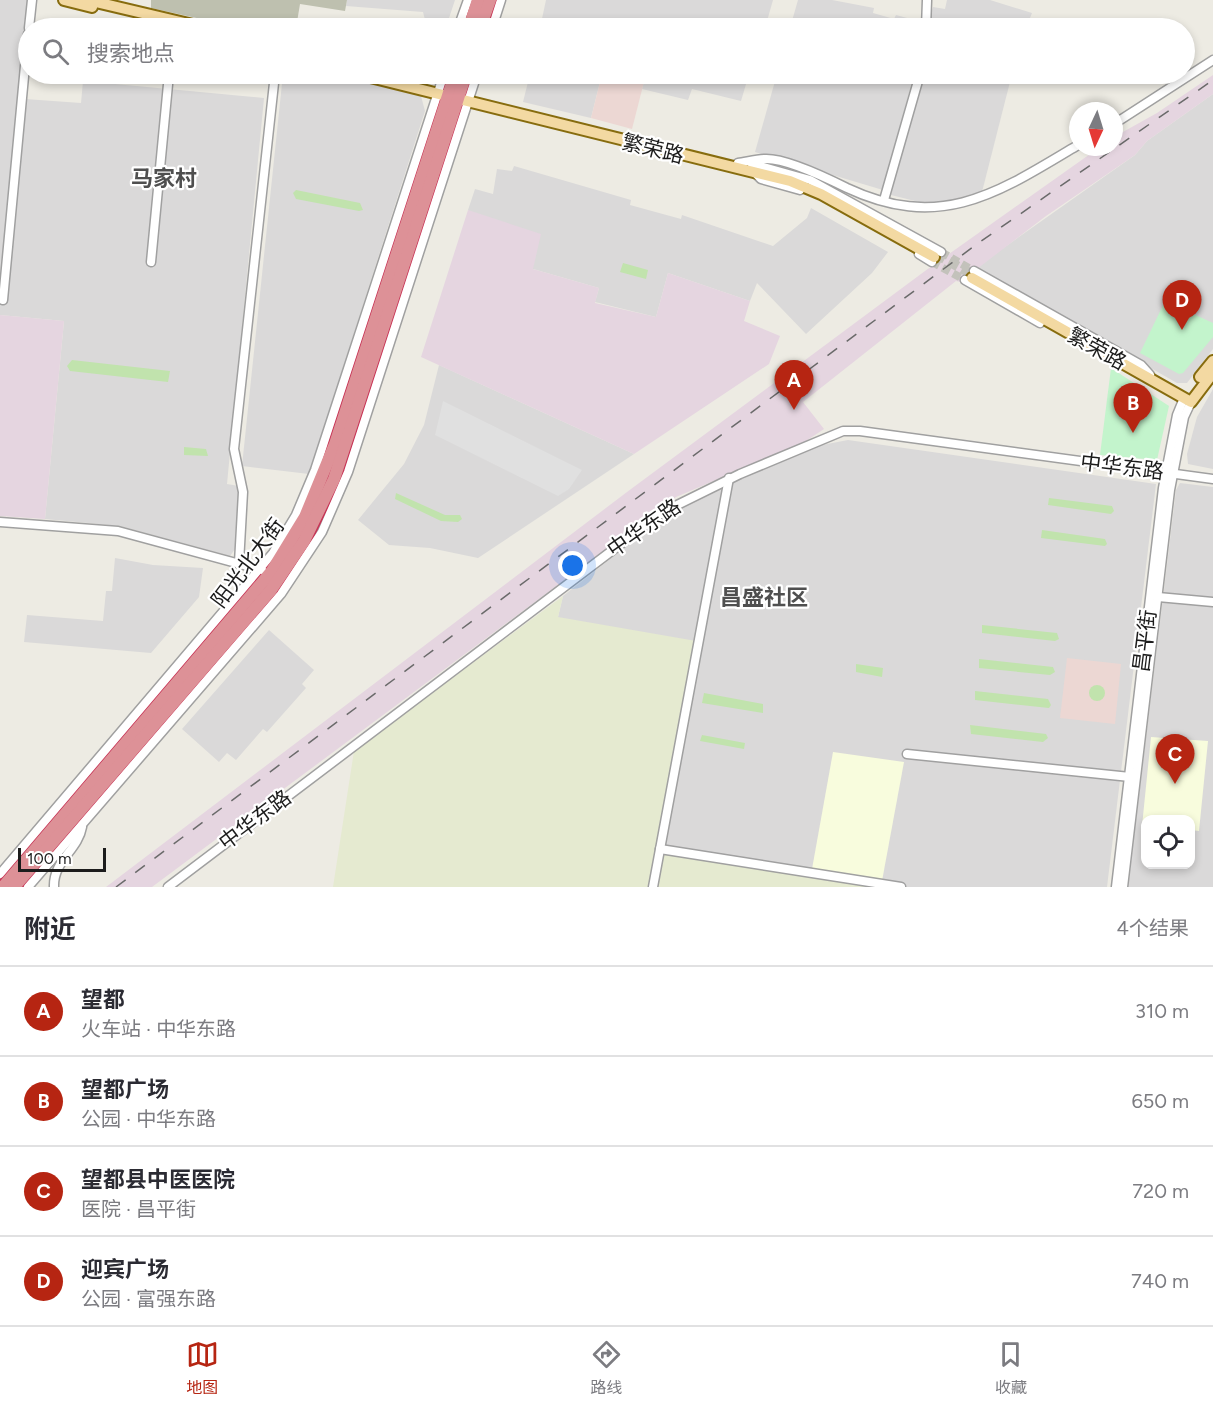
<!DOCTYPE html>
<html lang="zh">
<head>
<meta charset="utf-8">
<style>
  body { margin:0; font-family:Figtree,"Noto Sans SC",sans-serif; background:#f7f7f7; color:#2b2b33 }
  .controls { position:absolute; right:18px; bottom:18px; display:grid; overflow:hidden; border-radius:12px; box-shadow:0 3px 9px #0003 }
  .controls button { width:54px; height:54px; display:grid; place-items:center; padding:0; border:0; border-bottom:2px solid #e1e1e2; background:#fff; color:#2b2b33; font:30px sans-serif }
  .compass { position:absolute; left:1069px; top:102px; width:54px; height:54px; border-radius:50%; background:#fff; box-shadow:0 3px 9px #0003; rotate:184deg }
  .scale { position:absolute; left:18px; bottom:15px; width:88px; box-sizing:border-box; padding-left:6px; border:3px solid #1c1c1c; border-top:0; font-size:16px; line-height:21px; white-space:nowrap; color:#1c1c1c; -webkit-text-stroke:4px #fff; paint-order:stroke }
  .you { position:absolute; left:573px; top:566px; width:21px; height:21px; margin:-15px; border:4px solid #fff; border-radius:50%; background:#1a73e8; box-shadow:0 0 0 9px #1a73e833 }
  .badge { display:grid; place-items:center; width:39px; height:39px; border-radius:50%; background:#b62512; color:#fff; font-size:20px; font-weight:700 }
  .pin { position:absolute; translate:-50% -50px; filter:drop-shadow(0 2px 3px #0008) }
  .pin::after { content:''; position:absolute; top:32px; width:21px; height:18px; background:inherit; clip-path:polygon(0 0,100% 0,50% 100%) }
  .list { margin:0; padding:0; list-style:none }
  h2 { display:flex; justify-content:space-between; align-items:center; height:78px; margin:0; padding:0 24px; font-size:26px }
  h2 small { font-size:20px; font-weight:400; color:#7c7c81 }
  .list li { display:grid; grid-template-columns:39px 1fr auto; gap:18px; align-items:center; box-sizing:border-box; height:90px; padding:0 24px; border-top:2px solid #e1e1e2 }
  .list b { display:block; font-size:22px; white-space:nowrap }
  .list p { margin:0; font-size:20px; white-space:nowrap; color:#7c7c81 }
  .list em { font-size:20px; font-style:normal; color:#7c7c81 }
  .icon { flex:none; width:33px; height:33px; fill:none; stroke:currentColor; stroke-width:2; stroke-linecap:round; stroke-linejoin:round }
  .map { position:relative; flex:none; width:1213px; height:887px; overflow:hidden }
  .search { position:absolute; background:#fff; box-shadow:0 3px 9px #0003; left:18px; right:18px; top:18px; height:66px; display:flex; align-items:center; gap:15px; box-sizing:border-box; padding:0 21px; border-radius:33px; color:#7c7c81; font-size:22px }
  .sheet { height:438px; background:#fff }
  nav { display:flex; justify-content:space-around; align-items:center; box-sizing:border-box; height:84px; border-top:2px solid #e1e1e2; background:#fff; font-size:16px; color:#7c7c81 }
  nav a { display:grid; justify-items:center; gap:3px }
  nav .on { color:#b62512 }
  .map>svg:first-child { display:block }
  .residential { fill:#dad9d9; fill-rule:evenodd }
  .commercial { fill:#ecd7d3 }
  .industrial { fill:#e5d5e0 }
  .education { fill:#f8fcdd }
  .construction { fill:#bec0af }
  .farmland { fill:#e5ead0 }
  .grass { fill:#c1e3ad }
  .park { fill:#c3f4cc }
  .parking { fill:#e0e0e0 }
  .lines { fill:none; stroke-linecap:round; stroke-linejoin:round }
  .minor-tunnel { stroke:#c3c2bb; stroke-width:8; stroke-dasharray:8 4; stroke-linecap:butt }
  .major-tunnel { stroke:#c3c2bb; stroke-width:10; stroke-dasharray:10 5; stroke-linecap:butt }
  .minor-casing { stroke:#a0a0a0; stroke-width:11 }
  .major-casing { stroke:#876c0e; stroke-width:14 }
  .highway-casing { stroke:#c73456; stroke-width:15 }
  .minor { stroke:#fff; stroke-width:8 }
  .major { stroke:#f3d9a2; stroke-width:10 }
  .highway { stroke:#dd9197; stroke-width:12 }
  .rail { stroke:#6a6a6a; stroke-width:1.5; stroke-dasharray:12 12; stroke-linecap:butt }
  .labels { text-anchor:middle; stroke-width:4.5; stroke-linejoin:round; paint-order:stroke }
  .street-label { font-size:21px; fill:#1c1c1c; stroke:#fff }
  .neighbourhood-label { font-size:22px; font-weight:bold; fill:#4f4f4f; stroke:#fff }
</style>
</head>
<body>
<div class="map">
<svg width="1213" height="887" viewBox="0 0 1213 887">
  <rect width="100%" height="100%" fill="#edebe3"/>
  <g class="residential">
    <polygon points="0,0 34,0 28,28 25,99 81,103 83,81 264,98 227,484 239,486 235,549 230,556 120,526 45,519 64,321 0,315"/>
    <polygon points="347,0 455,0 446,27 425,20 423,12 346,6"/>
    <polygon points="546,0 773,0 765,28 540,28"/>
    <polygon points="798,0 832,0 874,8 873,13 894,19 896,15 922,22 922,28 790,28"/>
    <polygon points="947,0 990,0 1032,13 1026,28 931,28 930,16 933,7 945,9"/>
    <polygon points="283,74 330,74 421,96 425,111 309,474 242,466"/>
    <polygon points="530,74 602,74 591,118 523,102"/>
    <polygon points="646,74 749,74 741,101 692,89 688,100 642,89"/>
    <polygon points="777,74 914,74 883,190 755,152"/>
    <polygon points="922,74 1012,74 982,192 931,205 891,195"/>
    <polygon points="1213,94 1213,349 1187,383 1177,383 975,268 1135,155 1147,141"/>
    <polygon points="514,166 631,200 630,205 681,219 682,215 773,246 807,218 811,208 888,252 872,273 806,334 757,283 750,301 668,273 656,317 595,302 599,288 533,269 468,210 475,189 493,194 497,169 512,171"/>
    <polygon points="439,365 634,454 478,558 430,548 389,545 358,520 404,464 424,425"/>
    <polygon points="1213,389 1213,469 1188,464 1187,454 1197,417"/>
    <polygon points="848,440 1156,484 1107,887 877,887 656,851 558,617 563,596 670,512 713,490 822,445"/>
    <path d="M 1180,483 L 1213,487 L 1213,887 L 1128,887 L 1176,490 ZM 1146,820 L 1190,820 L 1190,864 L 1146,864 Z"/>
    <polygon points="115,558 153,565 203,568 199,597 151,653 24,642 27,615 103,621 106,591 112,591"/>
    <polygon points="269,630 314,670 302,684 306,688 267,732 263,729 236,760 227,753 219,762 182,729"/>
  </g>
  <g class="commercial">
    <polygon points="602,74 646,74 632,129 591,118"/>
    <polygon points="1067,658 1121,664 1115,724 1060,718"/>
  </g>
  <g class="industrial">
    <polygon points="1213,75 1213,94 1147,141 1135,155 1046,216 960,282 956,281 803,402 824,429 803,443 676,497 152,887 106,887 627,492 925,271 1100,147 1114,147 1114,137 1157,113"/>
    <polygon points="468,210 541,234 533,269 599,288 595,303 656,317 668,273 750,301 744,321 780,336 769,364 634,454 421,357"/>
    <polygon points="0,315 64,321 45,519 0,516"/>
  </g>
  <g class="education">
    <polygon points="1151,737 1208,741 1199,831 1191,830 1190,820 1146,820 1145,826 1142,826"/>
    <polygon points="833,752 904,762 882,881 812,869"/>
  </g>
  <polygon class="construction" points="151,0 347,0 345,11 300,4 296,28 242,28 151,8"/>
  <g class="farmland">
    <polygon points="563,596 558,617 696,641 649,887 333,887 354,751"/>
    <polygon points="663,852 877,887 656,887"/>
  </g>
  <g class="grass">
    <polygon points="296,190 360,203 363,210 359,211 296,199 293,193"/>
    <polygon points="623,263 648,270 646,279 620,272"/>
    <polygon points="72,360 170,371 168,382 70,371 67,366"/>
    <polygon points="184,447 206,449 208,456 184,455"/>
    <polygon points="396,493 445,515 460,515 462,519 458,522 441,521 395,499"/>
    <polygon points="1049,498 1112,506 1114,511 1111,514 1048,505"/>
    <polygon points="1042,530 1105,539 1107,544 1105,546 1041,538"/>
    <polygon points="982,625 1057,633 1059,639 1055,641 982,633"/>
    <polygon points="979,659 1053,667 1055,672 1050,675 979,668"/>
    <polygon points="856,664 883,668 882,677 856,672"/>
    <circle cx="1097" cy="693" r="8"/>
    <polygon points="975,691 1048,699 1051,705 1049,708 975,700"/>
    <polygon points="704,693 763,704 763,713 702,703"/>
    <polygon points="970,725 1046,734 1048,738 1043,742 971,734"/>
    <polygon points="702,735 745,743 744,749 700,741"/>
  </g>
  <g class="park">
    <polygon points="1165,301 1213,323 1213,337 1183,373 1179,374 1140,353"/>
    <polygon points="1111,368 1169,406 1157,460 1100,455"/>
  </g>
  <polygon class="parking" points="443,401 582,470 569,489 558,496 435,435"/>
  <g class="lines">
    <g class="minor-tunnel">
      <polyline points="941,252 974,271"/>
      <polyline points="932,262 965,280"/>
    </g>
    <polyline class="major-tunnel" points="936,254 975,276"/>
    <g class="minor-casing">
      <g id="minor">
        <polyline points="29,28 32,0"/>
        <polyline points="173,28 173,26"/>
        <polyline points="458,28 468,0"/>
        <polyline points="492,28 501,0"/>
        <polyline points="926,28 927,0"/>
        <polyline points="1114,124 1213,60"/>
        <path d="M 738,163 C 746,162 756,159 765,159 C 786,158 827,178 847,188 C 941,232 998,193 1078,145"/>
        <polyline points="752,164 810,180 941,252"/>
        <polyline points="756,174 761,179 800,190"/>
        <polyline points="884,200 920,74"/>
        <polyline points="919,254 932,262"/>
        <polyline points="151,262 169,74"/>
        <polyline points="974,271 1141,365 1150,375"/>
        <polyline points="965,280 1040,323"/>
        <polyline points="3,300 28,34"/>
        <polyline points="0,522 118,531 262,570"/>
        <polyline points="239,563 243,492 234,449 275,74"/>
        <polyline points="1158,597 1213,602"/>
        <polyline points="907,754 1130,777"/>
        <polyline points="660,849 901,887"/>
        <polyline points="0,874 273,553 296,515 315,470 444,74"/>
        <polyline points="28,887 281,594 322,532 348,472 477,74"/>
        <path d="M 54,887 C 53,861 78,850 82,827"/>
        <polyline points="168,887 663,512 740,474 843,431 860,431 1213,479"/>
        <polyline points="653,887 729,478"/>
        <polyline points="1116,887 1163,488 1177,415 1184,398"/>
        <polyline points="1123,887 1170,490 1184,417 1191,402"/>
      </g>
    </g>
    <g class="major-casing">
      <g id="major">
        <polyline points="64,0 92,7"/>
        <polyline points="87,0 206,28"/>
        <polyline points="358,74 790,181 821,194 934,257"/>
        <polyline points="972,278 1191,402 1213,373"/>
        <polyline points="1200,377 1213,361"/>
      </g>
    </g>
    <g class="highway-casing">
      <g id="highway">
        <polyline points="469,28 478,0"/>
        <polyline points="480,28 490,0"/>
        <polyline points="3,887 272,571 305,517 335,444 455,74"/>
        <polyline points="14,887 271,590 304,541 334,479 466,74"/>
      </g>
    </g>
    <use href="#minor" class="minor"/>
    <use href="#major" class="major"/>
    <use href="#highway" class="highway"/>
    <polyline class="rail" points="116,887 977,244 1213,80"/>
  </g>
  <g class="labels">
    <g class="street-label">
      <text transform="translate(653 149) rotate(14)" y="7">繁荣路</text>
      <text transform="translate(1097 349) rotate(29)" y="7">繁荣路</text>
      <text transform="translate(1122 467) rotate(7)" y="7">中华东路</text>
      <text transform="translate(644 528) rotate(-35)" y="7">中华东路</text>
      <text transform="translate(248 563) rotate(-53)" y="7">阳光北大街</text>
      <text transform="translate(1145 641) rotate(-83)" y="7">昌平街</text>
      <text transform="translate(255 820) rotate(-37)" y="7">中华东路</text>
    </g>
    <g class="neighbourhood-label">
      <text x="164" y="186">马家村</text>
      <text x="764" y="605">昌盛社区</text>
    </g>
  </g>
</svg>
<div class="controls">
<button><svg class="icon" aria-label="locate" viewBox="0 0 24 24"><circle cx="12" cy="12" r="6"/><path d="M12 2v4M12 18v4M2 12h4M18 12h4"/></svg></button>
</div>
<svg class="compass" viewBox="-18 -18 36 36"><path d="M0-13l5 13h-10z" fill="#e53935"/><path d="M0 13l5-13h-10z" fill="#7c7c81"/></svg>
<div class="scale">100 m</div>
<div class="you"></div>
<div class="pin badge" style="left:794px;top:410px">A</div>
<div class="pin badge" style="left:1133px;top:433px">B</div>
<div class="pin badge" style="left:1175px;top:784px">C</div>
<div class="pin badge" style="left:1182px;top:330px">D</div>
<div class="search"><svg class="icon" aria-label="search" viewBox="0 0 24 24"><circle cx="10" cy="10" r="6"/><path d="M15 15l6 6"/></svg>搜索地点</div>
</div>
<section class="sheet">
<h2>附近<small>4个结果</small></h2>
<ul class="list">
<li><span class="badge">A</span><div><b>望都</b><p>火车站 · 中华东路</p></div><em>310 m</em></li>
<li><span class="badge">B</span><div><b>望都广场</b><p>公园 · 中华东路</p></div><em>650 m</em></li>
<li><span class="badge">C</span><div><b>望都县中医医院</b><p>医院 · 昌平街</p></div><em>720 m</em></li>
<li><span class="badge">D</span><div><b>迎宾广场</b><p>公园 · 富强东路</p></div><em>740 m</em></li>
</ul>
</section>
<nav>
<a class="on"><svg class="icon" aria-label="map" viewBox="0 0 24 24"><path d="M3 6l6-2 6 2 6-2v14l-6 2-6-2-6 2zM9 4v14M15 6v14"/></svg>地图</a>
<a><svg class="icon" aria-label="directions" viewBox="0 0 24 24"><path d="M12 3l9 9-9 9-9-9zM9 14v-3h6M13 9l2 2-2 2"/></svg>路线</a>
<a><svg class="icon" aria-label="saved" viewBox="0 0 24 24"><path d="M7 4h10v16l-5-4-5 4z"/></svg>收藏</a>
</nav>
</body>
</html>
